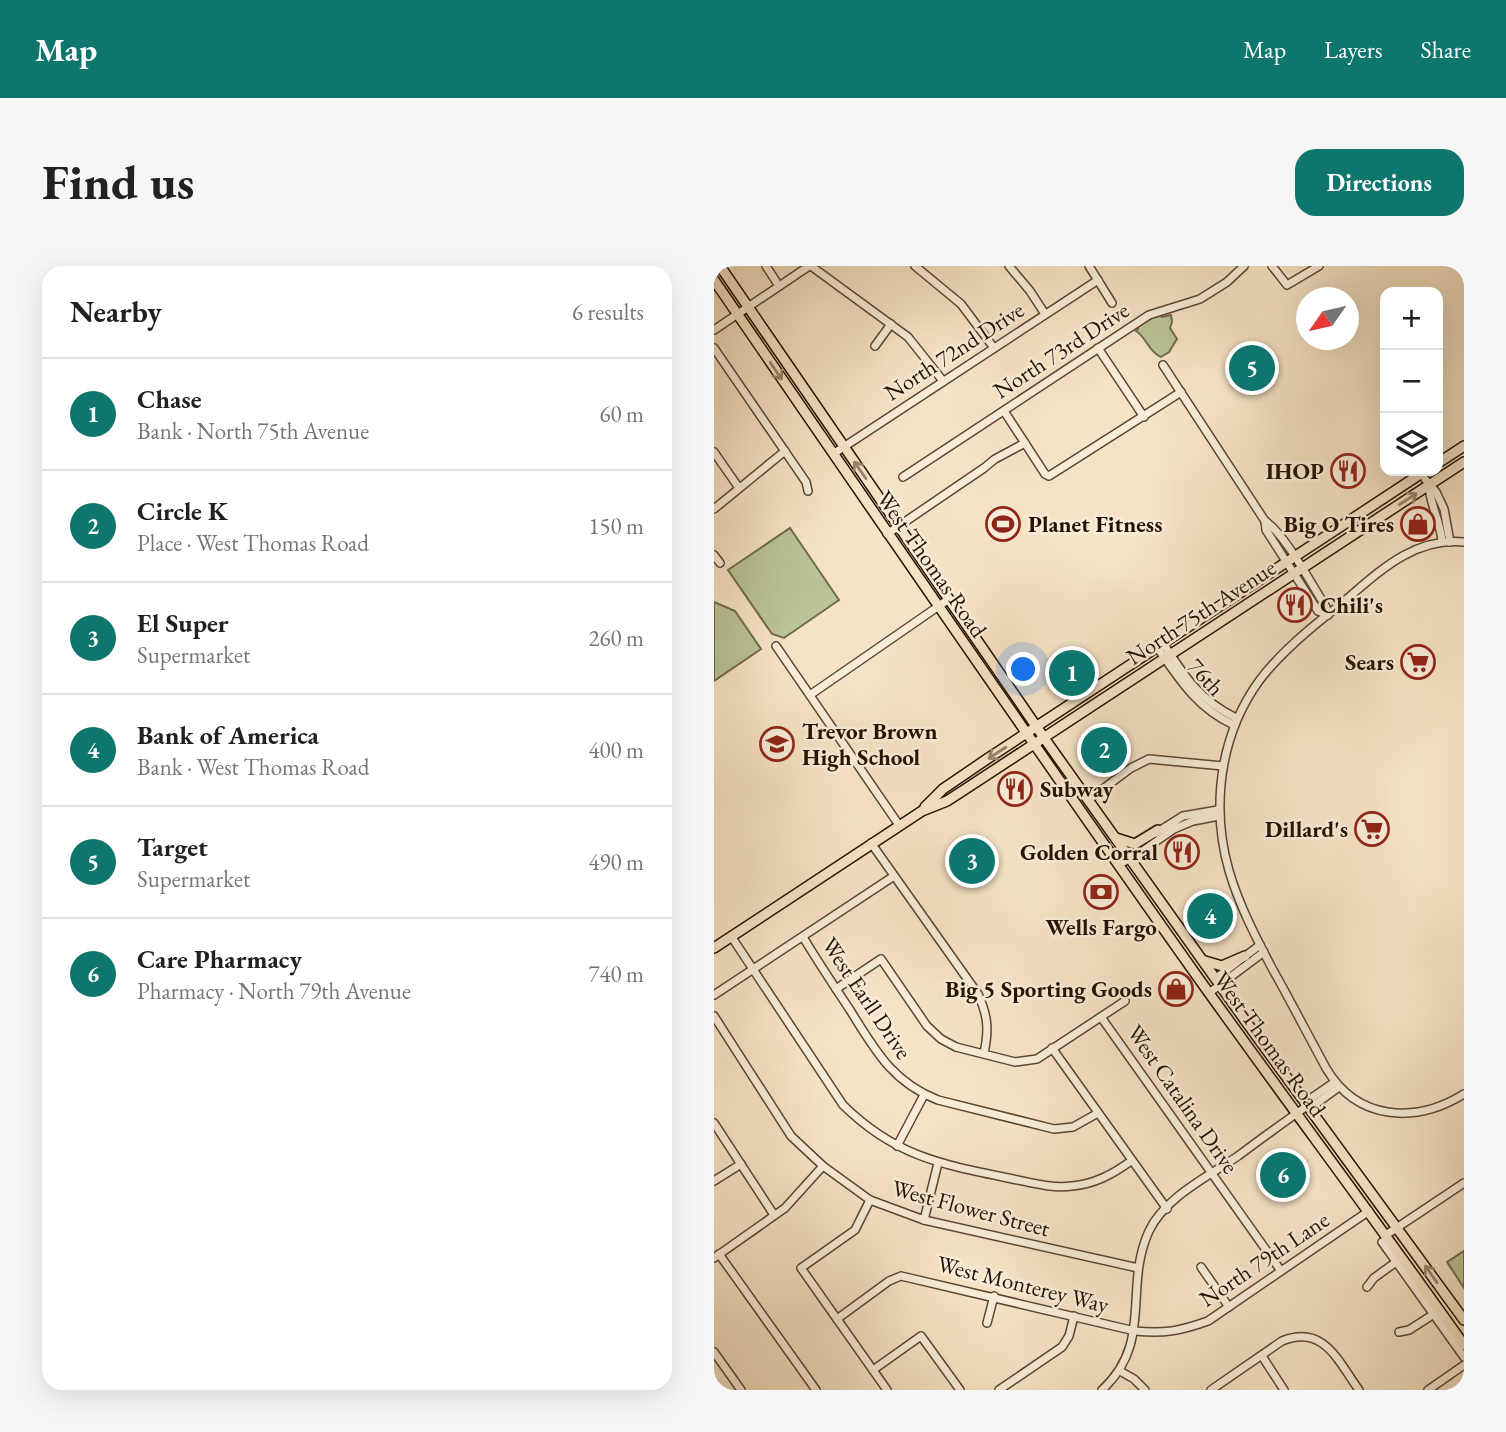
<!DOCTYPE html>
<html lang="en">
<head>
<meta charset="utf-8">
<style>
  body { margin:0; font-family:"EB Garamond",serif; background:#f6f6f6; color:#202124 }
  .controls { position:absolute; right:21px; top:21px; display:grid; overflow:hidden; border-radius:14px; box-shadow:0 7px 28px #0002 }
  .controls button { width:63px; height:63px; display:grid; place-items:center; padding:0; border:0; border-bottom:2px solid #e0e0e0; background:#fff; color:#202124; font:35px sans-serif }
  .compass { position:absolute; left:582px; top:21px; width:63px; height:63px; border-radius:50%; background:#fff; box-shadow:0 7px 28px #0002; rotate:236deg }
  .you { position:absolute; left:310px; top:404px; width:24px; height:24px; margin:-18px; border:5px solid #fff; border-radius:50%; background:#1a73e8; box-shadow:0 0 0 10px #1a73e833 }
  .badge { display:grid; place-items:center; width:46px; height:46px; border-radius:50%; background:#0f766e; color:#fff; font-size:23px; font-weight:700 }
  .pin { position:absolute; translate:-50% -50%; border:4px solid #fff; box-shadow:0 2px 7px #0006 }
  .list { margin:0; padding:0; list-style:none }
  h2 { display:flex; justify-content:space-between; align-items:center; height:91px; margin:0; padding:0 28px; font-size:30px }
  h2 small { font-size:23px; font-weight:400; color:#757577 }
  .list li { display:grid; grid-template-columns:46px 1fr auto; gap:21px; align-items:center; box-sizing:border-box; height:112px; padding:0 28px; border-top:2px solid #e0e0e0 }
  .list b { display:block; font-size:26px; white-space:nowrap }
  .list p { margin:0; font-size:23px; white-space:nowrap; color:#757577 }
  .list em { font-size:23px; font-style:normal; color:#757577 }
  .icon { flex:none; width:38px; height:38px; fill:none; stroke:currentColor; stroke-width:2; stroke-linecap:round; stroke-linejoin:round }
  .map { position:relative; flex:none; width:750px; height:1124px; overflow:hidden; border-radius:21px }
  header { display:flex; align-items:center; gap:42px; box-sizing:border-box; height:98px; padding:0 35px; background:#0f766e; color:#fff }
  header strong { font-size:33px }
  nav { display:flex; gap:38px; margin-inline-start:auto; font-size:24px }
  .intro { display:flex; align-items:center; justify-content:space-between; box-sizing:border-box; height:168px; padding:0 42px }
  h1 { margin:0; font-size:49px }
  .button { padding:18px 32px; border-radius:21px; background:#0f766e; color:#fff; font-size:24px; font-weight:700 }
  main { display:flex; gap:42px; padding:0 42px }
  aside { flex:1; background:#fff; border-radius:21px; box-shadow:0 7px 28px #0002 }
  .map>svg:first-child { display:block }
  .green { fill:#bac496; stroke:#706a4c; stroke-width:2 }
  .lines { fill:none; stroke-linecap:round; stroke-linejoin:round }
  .minor-casing { stroke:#5a4532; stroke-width:10 }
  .major-casing { stroke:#261001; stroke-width:12 }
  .minor { stroke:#f9edd9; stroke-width:7 }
  .major { stroke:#f6e3c5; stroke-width:9 }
  .oneway { stroke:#98846d }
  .labels { text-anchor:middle; stroke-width:5; stroke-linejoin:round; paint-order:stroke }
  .street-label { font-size:23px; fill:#261001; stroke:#f9edd9 }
  .poi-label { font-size:23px; font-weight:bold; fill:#261001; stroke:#f9edd9; text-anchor:end }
</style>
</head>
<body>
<header>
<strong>Map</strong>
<nav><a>Map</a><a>Layers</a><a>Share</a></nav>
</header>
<div class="intro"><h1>Find us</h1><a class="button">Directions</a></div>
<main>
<aside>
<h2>Nearby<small>6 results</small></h2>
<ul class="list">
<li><span class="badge">1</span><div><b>Chase</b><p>Bank · North 75th Avenue</p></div><em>60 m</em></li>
<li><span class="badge">2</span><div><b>Circle K</b><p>Place · West Thomas Road</p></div><em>150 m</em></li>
<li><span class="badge">3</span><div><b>El Super</b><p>Supermarket</p></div><em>260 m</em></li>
<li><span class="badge">4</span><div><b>Bank of America</b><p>Bank · West Thomas Road</p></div><em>400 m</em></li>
<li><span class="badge">5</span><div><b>Target</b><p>Supermarket</p></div><em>490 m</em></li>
<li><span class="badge">6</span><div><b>Care Pharmacy</b><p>Pharmacy · North 79th Avenue</p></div><em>740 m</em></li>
</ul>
</aside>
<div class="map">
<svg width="750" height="1124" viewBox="0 0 750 1124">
  <rect width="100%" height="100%" fill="#f6e3c5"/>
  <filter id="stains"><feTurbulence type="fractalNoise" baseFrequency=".00286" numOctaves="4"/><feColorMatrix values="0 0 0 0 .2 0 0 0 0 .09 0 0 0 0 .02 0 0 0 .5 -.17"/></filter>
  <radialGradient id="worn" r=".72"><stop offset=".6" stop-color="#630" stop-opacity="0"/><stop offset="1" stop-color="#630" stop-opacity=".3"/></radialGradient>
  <g class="green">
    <path d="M 445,48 L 448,51 L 457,49 L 458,56 L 456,62 L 463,73 L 455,86 L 447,91 C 435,86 432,71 422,65 L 424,63 L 423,61 Z"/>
    <polygon points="76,262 125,334 70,372 58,368 14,304"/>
    <polygon points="0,336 21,345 47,383 0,415"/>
    <polygon points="750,985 750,1022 733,996"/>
  </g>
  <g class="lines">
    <g class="minor-casing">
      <g id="minor">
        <polyline points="52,0 65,20"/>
        <polyline points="97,0 194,71 229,115"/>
        <polyline points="201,0 247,38 280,82"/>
        <polyline points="295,0 316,25 331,48"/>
        <polyline points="375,0 398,37"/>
        <polyline points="558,0 573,19 605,0"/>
        <polyline points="0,64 95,0"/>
        <polyline points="161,80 177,58"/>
        <polyline points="0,82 92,216 94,225"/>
        <polyline points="384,82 430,151"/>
        <path d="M 449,99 L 551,255 C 572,269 597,318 612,341 L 614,349"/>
        <polyline points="290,145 331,208 335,210 467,126"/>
        <polyline points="0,186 25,222"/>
        <polyline points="119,188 384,14"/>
        <polyline points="189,211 435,49 486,33 513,16 530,0"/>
        <polyline points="711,213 722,226 730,243 736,276"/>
        <path d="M 715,219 C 715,237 727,256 728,276"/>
        <polyline points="0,243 71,185"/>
        <polyline points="551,255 552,264 604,345 614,349"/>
        <polyline points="173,268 270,202 281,193 311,177"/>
        <path d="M 750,276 C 696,271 661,310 622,342 C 595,363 566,387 545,415 C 527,440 516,466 510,497 C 495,578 522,634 559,704 C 577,736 594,769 612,802 C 643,855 702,858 750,828"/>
        <polyline points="0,289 6,297"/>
        <path d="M 449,377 C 471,411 485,434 522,452"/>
        <polyline points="62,380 185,559"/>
        <path d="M 443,381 C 465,413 483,442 520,459"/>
        <polyline points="96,429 235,333"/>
        <polyline points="374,534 417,502 435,493 509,500"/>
        <polyline points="442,567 469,550 504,544"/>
        <path d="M 157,577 L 264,728 C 274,750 275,764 270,787"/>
        <polyline points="404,599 424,588 460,563 479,555 505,550"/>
        <path d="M 17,670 L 129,839 C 181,890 226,898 294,912 C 315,916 337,923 358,920 C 381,918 399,908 417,895"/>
        <path d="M 89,671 C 104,696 120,720 136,744 C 161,784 178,816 224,834 L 340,863 L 359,861 L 384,847"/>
        <polyline points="502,712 546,679"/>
        <polyline points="122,723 167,693 213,760 227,773 242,781 301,796 323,793 411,735"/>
        <polyline points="495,727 550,686"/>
        <polyline points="0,729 180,610"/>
        <polyline points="0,750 77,870 109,900 156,934 210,954 424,1002"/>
        <polyline points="387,751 567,1005"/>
        <polyline points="338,782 453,943"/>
        <polyline points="593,840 599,831 621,816"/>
        <polyline points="0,857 60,949"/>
        <polyline points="183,880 210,829"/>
        <polyline points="0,915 27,898"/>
        <polyline points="156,934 141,964 87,1002 173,1124"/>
        <polyline points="210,954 224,897"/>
        <polyline points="672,969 750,917"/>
        <polyline points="668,976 750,1091"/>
        <polyline points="5,988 102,1124"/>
        <polyline points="0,992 71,942 109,900"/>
        <polyline points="487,1001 515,1041"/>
        <polyline points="653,1021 660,1012 682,996"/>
        <path d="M 123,1053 L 175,1015 L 187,1010 L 421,1065 C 450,1068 466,1065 494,1055 L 655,945"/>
        <polyline points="273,1057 280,1030"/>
        <polyline points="685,1066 695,1064 720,1048"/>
        <polyline points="0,1086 27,1124"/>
        <polyline points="548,1090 570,1124"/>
        <polyline points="159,1104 207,1070 246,1124"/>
        <polyline points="406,1105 420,1113 431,1124"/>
        <polyline points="285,1124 348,1081 355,1070 360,1050"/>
        <path d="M 388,1124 C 440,1076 409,1022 435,965 C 451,931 495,910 524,890 C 547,873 570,856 593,840 L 603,837 L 625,821"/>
        <path d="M 497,1124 L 568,1075 C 610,1058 624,1095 645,1124"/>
        <polyline points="714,1124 750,1099"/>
      </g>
    </g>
    <g class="major-casing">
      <g id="major">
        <polyline points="6,0 335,479 533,757 750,1054"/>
        <path d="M 0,14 C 161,248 321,482 485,713 C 573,836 663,956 750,1079"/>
        <polyline points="724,197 750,180"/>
        <polyline points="211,541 229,523 273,493 711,205"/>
        <polyline points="402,572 421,578 444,564"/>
        <polyline points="0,682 208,545 233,535 253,522 750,196"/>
        <polyline points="491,695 508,700 531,690"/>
      </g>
    </g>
    <use href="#minor" class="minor"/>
    <use href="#major" class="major"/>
  </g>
  <defs><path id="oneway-shaft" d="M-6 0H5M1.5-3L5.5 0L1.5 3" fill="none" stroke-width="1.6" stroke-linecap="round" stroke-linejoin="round" transform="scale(1.75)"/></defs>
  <g class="oneway">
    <use href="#oneway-shaft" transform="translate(62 105) rotate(56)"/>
    <use href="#oneway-shaft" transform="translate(146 204) rotate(-125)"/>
    <use href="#oneway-shaft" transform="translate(694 233) rotate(-33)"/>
    <use href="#oneway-shaft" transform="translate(283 487) rotate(147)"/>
    <use href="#oneway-shaft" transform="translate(717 1008) rotate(-125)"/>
  </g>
  <defs>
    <g id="restaurant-ring" transform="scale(1.75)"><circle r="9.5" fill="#f9edd9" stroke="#8f2418" stroke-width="1.5"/><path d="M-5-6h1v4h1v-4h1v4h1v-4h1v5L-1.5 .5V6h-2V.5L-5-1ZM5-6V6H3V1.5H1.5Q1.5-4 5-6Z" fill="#8f2418"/></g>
    <g id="stadium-ring" transform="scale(1.75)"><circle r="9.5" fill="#f9edd9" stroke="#8f2418" stroke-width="1.5"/><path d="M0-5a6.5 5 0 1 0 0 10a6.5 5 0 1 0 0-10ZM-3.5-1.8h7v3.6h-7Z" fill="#8f2418"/></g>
    <g id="shop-ring" transform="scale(1.75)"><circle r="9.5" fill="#f9edd9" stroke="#8f2418" stroke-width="1.5"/><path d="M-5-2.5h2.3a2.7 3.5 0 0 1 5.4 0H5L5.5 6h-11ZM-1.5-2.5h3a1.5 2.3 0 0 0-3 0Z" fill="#8f2418"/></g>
    <g id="supermarket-ring" transform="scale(1.75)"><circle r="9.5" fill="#f9edd9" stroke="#8f2418" stroke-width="1.5"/><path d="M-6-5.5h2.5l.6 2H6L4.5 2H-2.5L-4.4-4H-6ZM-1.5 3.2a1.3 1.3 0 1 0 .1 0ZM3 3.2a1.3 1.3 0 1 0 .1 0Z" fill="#8f2418"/></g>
    <g id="school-ring" transform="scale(1.75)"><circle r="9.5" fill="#f9edd9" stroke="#8f2418" stroke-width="1.5"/><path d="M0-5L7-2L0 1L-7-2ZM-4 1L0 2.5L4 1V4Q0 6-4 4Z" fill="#8f2418"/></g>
    <g id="bank-ring" transform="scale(1.75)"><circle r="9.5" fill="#f9edd9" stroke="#8f2418" stroke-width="1.5"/><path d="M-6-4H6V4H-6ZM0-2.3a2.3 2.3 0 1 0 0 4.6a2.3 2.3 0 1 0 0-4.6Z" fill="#8f2418"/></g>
  </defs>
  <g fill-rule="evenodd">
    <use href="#restaurant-ring" x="634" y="205"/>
    <use href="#stadium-ring" x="289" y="258"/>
    <use href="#shop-ring" x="704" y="258"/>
    <use href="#restaurant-ring" x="581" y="339"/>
    <use href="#supermarket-ring" x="704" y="396"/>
    <use href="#school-ring" x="63" y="478"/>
    <use href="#restaurant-ring" x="301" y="523"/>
    <use href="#supermarket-ring" x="658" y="563"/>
    <use href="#restaurant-ring" x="468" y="586"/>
    <use href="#bank-ring" x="387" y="626"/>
    <use href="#shop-ring" x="462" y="723"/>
  </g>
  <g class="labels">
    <g class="street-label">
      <text transform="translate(347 84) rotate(-33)" y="8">North 73rd Drive</text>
      <text transform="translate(240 85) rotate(-33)" y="8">North 72nd Drive</text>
      <text transform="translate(218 298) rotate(55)" y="8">West Thomas Road</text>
      <text transform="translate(487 346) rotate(-33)" y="8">North 75th Avenue</text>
      <text transform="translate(492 411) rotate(48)" y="8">76th</text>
      <text transform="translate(153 732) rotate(56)" y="8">West Earll Drive</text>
      <text transform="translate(556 778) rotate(54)" y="8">West Thomas Road</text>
      <text transform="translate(469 833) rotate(55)" y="8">West Catalina Drive</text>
      <text transform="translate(257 942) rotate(15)" y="8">West Flower Street</text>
      <text transform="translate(550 993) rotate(-34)" y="8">North 79th Lane</text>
      <text transform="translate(309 1018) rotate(14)" y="8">West Monterey Way</text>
    </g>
    <g class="poi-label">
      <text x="610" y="213">IHOP</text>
      <text x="314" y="266" text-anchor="start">Planet Fitness</text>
      <text x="680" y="266">Big O Tires</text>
      <text x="606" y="347" text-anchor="start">Chili's</text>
      <text x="680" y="404">Sears</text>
      <text x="88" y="473" text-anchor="start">Trevor Brown<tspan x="88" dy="26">High School</tspan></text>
      <text x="326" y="531" text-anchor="start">Subway</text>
      <text x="634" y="571">Dillard's</text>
      <text x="444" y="594">Golden Corral</text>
      <text x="387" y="669" text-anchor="middle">Wells Fargo</text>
      <text x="438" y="731">Big 5 Sporting Goods</text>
    </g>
  </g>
  <rect width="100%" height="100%" filter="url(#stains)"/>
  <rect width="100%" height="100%" fill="url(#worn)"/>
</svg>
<div class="controls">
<button>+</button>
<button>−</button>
<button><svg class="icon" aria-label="layers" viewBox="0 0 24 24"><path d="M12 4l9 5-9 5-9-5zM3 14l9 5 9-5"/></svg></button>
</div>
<svg class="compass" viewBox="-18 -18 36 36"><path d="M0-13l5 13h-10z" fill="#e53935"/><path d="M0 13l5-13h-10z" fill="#757577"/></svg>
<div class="you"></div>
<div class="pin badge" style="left:358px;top:407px">1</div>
<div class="pin badge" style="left:390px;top:484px">2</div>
<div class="pin badge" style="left:258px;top:595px">3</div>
<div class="pin badge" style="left:496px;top:650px">4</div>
<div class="pin badge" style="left:538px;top:102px">5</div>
<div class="pin badge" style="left:569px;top:909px">6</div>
</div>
</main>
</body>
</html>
